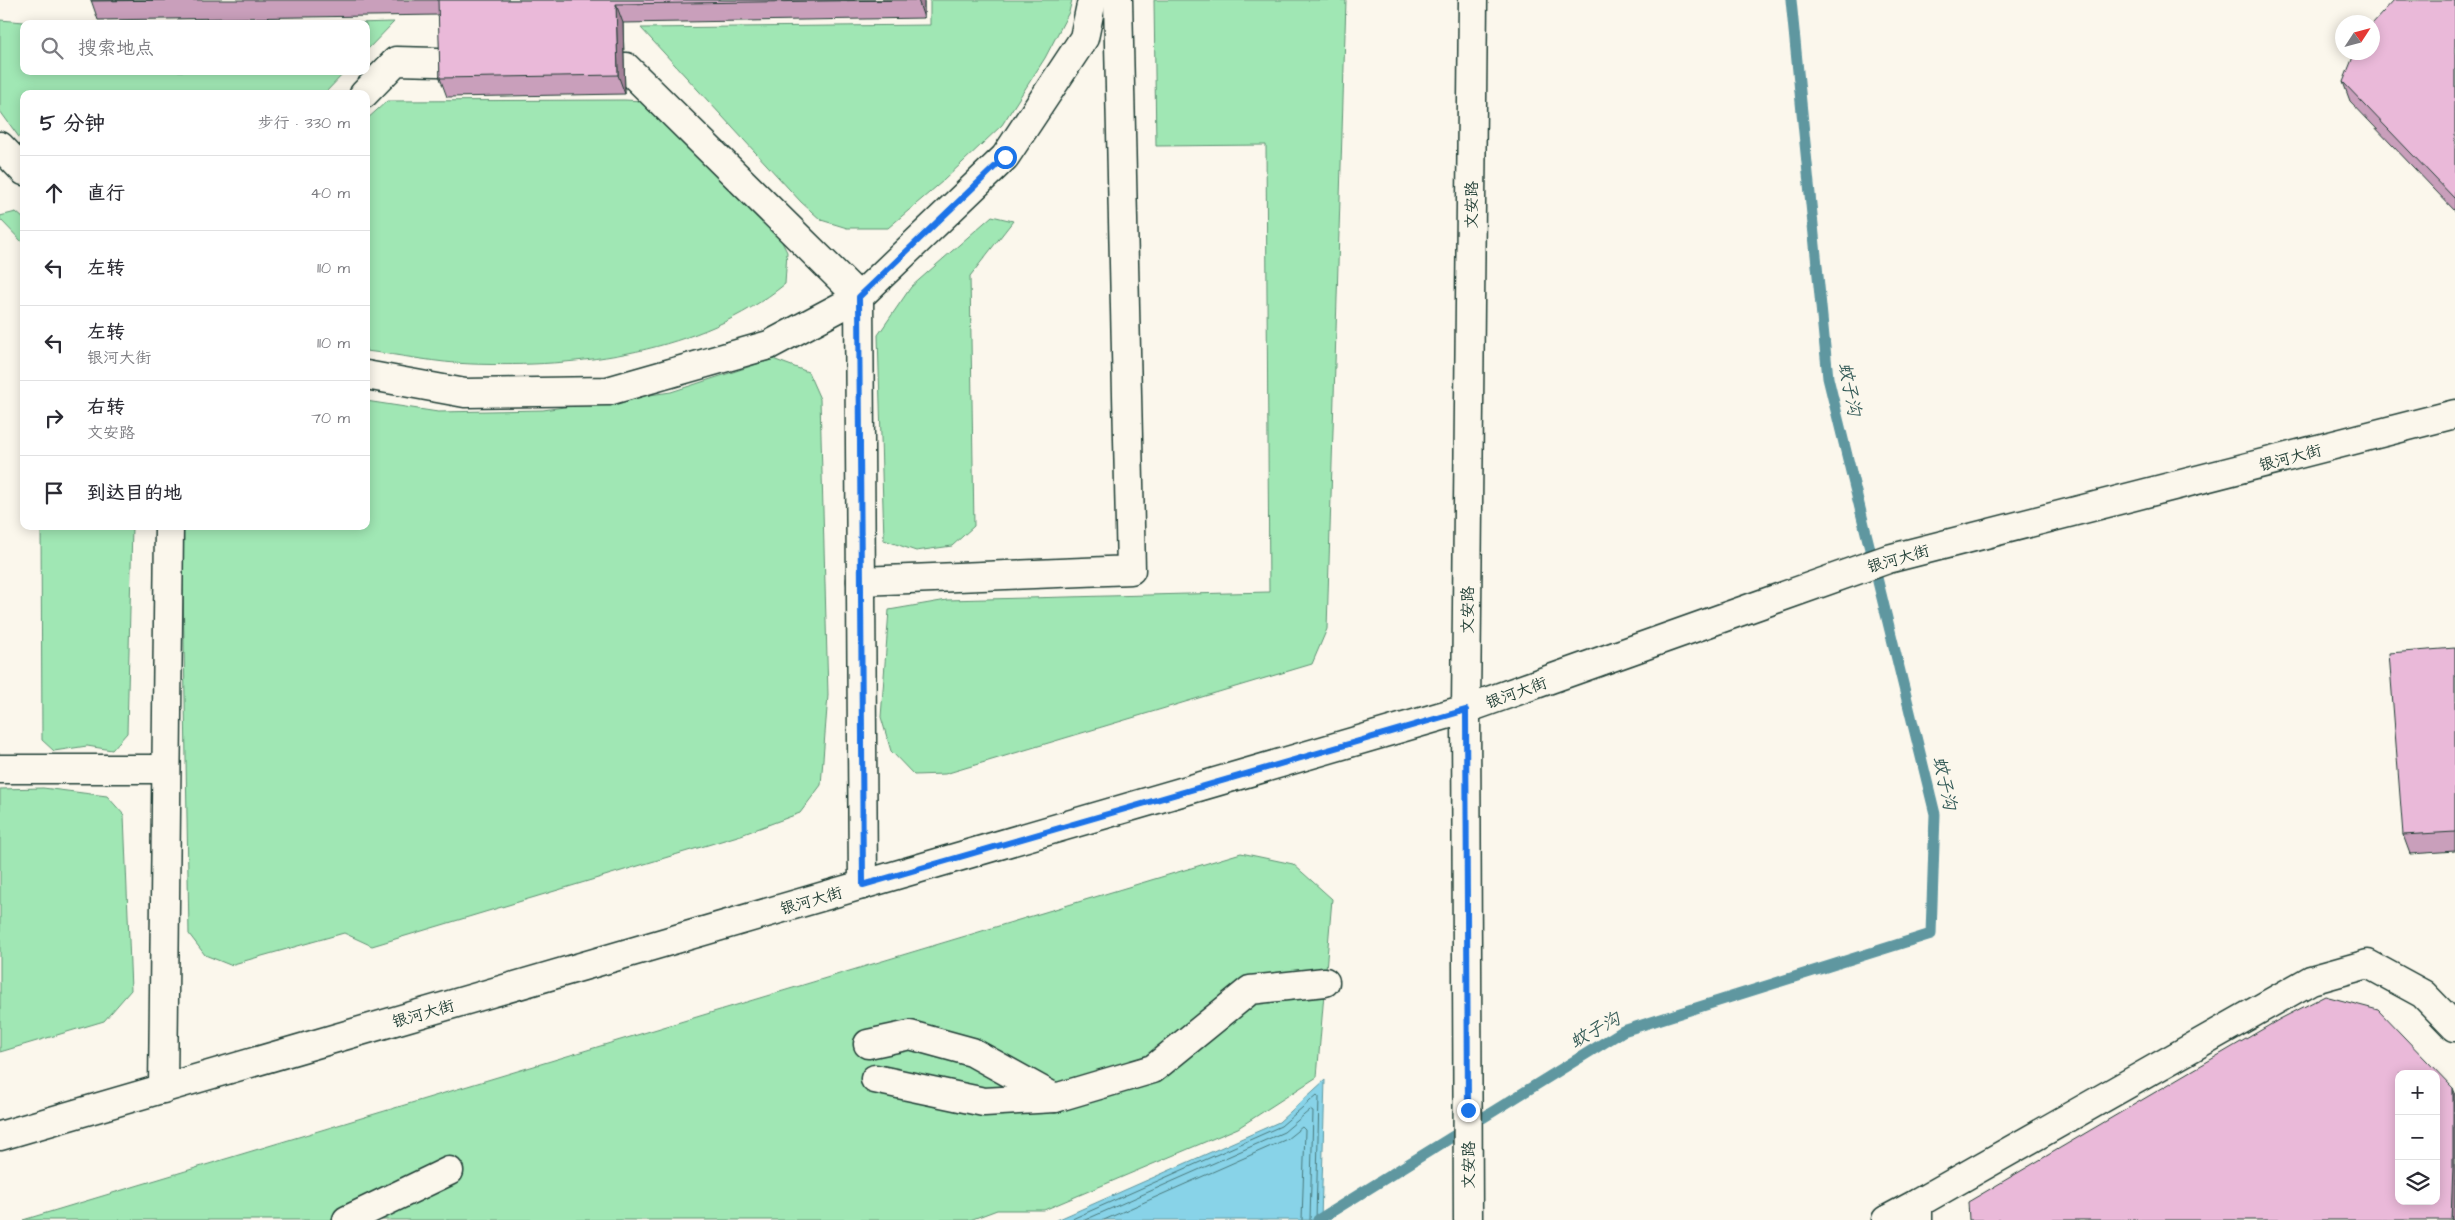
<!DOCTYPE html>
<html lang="zh">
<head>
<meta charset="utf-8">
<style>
  body { margin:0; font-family:"Architects Daughter","LXGW WenKai TC",sans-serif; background:#f7f7f7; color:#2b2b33 }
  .controls { position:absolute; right:15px; bottom:15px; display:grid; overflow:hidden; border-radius:10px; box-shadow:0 2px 12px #0003 }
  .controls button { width:45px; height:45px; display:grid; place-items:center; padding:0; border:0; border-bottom:1px solid #e1e1e2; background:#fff; color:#2b2b33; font:25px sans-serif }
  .compass { position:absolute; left:2335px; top:15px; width:45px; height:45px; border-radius:50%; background:#fff; box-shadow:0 2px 12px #0003; rotate:54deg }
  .stop { position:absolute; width:15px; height:15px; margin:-11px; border:4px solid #1a73e8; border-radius:50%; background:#fff }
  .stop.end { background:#1a73e8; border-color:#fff; box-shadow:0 1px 5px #0008 }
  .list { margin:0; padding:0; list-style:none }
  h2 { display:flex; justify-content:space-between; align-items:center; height:65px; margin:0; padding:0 20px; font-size:21px }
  h2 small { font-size:16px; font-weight:400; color:#7c7c81 }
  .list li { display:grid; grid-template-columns:32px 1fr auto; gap:15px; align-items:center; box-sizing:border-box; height:75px; padding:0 20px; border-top:1px solid #e1e1e2 }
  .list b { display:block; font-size:19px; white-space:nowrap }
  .list p { margin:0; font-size:16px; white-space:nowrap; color:#7c7c81 }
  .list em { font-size:16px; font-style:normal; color:#7c7c81 }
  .icon { flex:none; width:28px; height:28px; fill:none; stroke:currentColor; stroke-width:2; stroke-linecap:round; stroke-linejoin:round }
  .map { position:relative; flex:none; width:2455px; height:1220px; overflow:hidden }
  .search { position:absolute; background:#fff; box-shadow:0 2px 12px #0003; left:20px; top:20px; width:350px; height:55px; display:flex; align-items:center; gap:12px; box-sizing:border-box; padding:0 18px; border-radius:10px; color:#7c7c81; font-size:19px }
  .panel { position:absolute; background:#fff; box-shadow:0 2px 12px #0003; left:20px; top:90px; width:350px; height:440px; border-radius:10px }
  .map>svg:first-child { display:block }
  .green { fill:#a0e7b4; stroke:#609274 }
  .water { fill:#88d3e8; stroke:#5e97a0 }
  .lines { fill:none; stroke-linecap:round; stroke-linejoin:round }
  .shore { stroke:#49797c; stroke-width:1 }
  .stream { stroke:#5e97a0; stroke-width:11 }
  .street-casing { stroke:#1f3d34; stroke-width:31 }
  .secondary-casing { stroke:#1f3d34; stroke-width:31 }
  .street { stroke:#fbf7ec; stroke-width:28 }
  .secondary { stroke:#fbf7ec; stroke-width:28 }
  .wall { fill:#c99fbb; stroke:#1f3d34 }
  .shaded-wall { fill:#a48298; stroke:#1f3d34 }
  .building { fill:#eab9d9; stroke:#1f3d34; fill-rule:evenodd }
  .route { stroke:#1a73e8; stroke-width:6 }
  .labels { text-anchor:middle; stroke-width:4; stroke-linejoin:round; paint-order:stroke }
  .street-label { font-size:16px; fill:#1f3d34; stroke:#fbf7ec }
  .water-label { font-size:18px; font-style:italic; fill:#345b58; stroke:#fbf7ec }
</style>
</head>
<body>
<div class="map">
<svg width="2455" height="1220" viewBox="0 0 2455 1220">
  <rect width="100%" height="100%" fill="#fbf7ec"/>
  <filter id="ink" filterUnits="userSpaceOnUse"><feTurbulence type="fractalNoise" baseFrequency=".02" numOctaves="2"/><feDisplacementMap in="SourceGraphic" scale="10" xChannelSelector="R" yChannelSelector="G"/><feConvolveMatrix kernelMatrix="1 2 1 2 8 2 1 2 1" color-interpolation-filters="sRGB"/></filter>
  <g filter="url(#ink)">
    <g class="green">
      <polygon points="930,0 1072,0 1069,12 1045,58 1002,125 943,181 888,228 847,228 821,220 801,202 641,28 930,25"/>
      <polygon points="1154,0 1346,0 1327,629 1312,664 945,774 914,775 891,751 881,717 889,610 947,600 1269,592 1266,145 1156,146"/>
      <polygon points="0,20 48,24 24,24 24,71 346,71 324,94 24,94 24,144 0,111"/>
      <polygon points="394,22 366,51 366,24 313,24"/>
      <path d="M 625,100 L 643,101 L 777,232 L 787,252 L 785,284 C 700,353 578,368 472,364 C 437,363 401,355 366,351 L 366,120 L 387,101 Z"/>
      <polygon points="16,212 24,219 24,244 0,219 0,216"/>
      <polygon points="992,216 1013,221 970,276 974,526 952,546 916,551 884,540 878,335 911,287"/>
      <polygon points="773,359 808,372 820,399 828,695 821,785 800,813 741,835 372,946 344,933 230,965 205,955 189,934 182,526 366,526 366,401 438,412 543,410 671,392"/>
      <polygon points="41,526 132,526 127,733 112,750 87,746 54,751 42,740"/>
      <polygon points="43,788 107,796 124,815 131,990 104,1021 0,1052 0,789"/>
      <polygon points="1241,853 1293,864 1332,899 1317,1077 1238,1128 1044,1210 997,1210 970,1220 23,1220"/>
    </g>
    <polygon class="water" points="1325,1080 1321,1220 1057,1220 1279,1122"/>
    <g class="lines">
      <g class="shore">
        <polyline points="1070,1220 1281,1126 1317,1095 1319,1097 1316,1220"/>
        <polyline points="1085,1220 1284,1132 1310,1110 1313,1112 1310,1220"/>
        <polyline points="1104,1220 1287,1139 1302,1127 1305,1130 1302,1220"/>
      </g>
      <polyline class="stream" points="1318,1220 1623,1031 1931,934 1935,814 1828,378 1791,0"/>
      <g class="street-casing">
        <g id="street">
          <polyline points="364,94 396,61 477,63"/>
          <polyline points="0,146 24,171"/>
          <polyline points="366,375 465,393 608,391 769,345 859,297 626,67 588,66"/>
          <polyline points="861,581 1131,570 1118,0"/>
          <polyline points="0,769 166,769"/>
          <polyline points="863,885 859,297 1005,157 1084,38 1092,0"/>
          <polyline points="868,1044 910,1035 972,1052 1055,1098 1153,1069 1250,990 1325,982"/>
          <polyline points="875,1079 984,1102 1055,1098"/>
          <polyline points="163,1089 169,526"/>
          <polyline points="1918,1203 2311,980 2368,964 2423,994 2455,1027"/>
          <polyline points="347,1220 449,1171"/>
          <polyline points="1886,1220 1918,1203 1918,1220"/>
        </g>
      </g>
      <g class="secondary-casing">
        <g id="secondary">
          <polyline points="0,1136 1466,709 1888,559 2455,414"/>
          <polyline points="1468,1220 1466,709 1473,0"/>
        </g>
      </g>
      <use href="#street" class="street"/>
      <use href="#secondary" class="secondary"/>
    </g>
    <g class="wall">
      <polygon points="91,0 924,0 924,18 623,23 625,94 447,97 440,78 439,15 98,20"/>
      <polygon points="2455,0 2455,211 2350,101 2343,82"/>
      <polygon points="2455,648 2455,851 2410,854 2403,835"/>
    </g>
    <g class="shaded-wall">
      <polygon points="918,0 924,0 924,18"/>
      <polygon points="616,4 623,23 625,94 618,75"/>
      <polygon points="2453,1088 2455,1093 2455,1220 2451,1220"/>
    </g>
    <g class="building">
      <polygon points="91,0 177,0 91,1"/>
      <polygon points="438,0 893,0 616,4 618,75 440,78"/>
      <polygon points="2394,0 2455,0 2455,199 2343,82 2355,52 2372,52 2372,24"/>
      <polygon points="2455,648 2455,832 2403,835 2389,653"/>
      <path d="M 2325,996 L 2378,1010 L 2453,1088 L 2453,1166 L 2451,1220 L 1969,1220 L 1968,1202 L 2280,1019 ZM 2399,1074 L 2436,1074 L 2436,1201 L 2399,1201 Z"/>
    </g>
  </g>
  <g class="lines" filter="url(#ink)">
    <polyline class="route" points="1005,157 859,297 863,885 1466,710 1468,1110"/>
  </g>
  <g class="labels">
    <g class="street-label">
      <text transform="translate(1471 205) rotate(-90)" y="6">文安路</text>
      <text transform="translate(2290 457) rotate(-15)" y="6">银河大街</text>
      <text transform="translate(1898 558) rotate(-16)" y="6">银河大街</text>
      <text transform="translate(1467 610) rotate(-90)" y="6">文安路</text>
      <text transform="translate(1516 692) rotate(-20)" y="6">银河大街</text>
      <text transform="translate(811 900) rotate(-16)" y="6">银河大街</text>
      <text transform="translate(423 1013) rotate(-16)" y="6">银河大街</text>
      <text transform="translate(1468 1165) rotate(-90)" y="6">文安路</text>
    </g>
    <g class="water-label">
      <text transform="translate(1850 389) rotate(79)" y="6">蚊子沟</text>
      <text transform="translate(1945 783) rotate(78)" y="6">蚊子沟</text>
      <text transform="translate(1595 1030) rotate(-29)" y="6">蚊子沟</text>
    </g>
  </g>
</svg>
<div class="controls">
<button>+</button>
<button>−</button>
<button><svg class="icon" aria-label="layers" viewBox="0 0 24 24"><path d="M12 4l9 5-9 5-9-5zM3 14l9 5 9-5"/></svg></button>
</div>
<svg class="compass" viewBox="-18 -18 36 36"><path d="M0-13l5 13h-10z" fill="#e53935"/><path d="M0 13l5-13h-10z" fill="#7c7c81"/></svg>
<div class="stop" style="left:1005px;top:157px"></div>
<div class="stop end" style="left:1468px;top:1110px"></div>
<div class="search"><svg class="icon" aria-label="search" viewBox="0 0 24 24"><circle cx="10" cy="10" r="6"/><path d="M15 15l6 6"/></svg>搜索地点</div>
<section class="panel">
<h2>5 分钟<small>步行 · 330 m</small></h2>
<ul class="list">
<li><svg class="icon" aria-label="ahead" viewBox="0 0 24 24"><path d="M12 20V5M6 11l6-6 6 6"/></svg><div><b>直行</b></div><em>40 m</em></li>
<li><svg class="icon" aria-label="left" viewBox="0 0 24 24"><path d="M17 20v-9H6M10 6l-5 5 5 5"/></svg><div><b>左转</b></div><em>110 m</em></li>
<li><svg class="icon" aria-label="left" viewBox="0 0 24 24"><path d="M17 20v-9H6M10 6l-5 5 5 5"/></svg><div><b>左转</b><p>银河大街</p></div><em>110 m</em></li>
<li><svg class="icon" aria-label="right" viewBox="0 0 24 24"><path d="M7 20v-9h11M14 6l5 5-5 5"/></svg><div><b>右转</b><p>文安路</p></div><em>70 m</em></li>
<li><svg class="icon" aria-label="arrive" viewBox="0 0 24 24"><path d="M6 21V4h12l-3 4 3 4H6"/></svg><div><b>到达目的地</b></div></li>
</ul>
</section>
</div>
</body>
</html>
